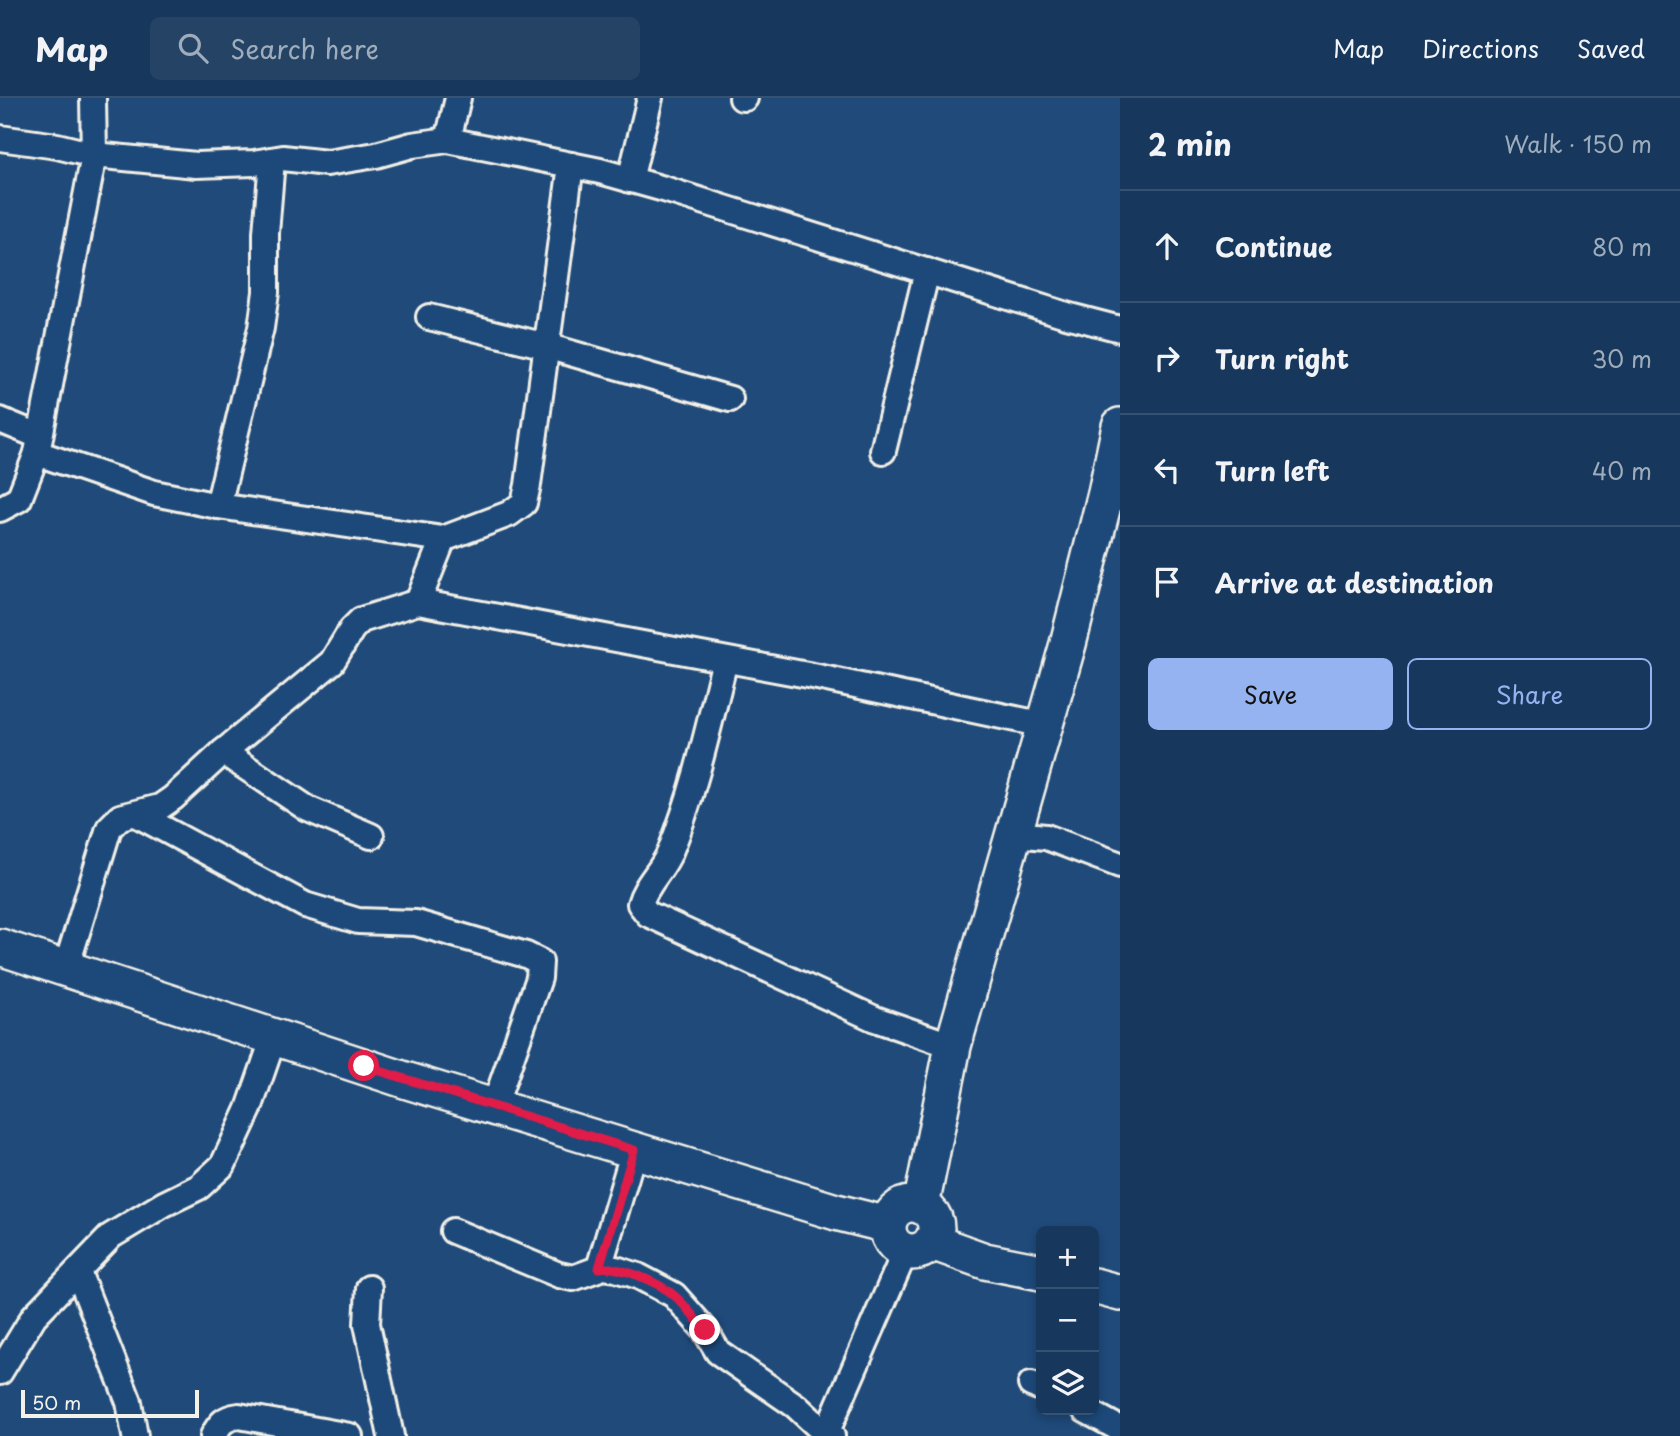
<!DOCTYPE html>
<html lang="en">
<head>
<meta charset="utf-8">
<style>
  body { margin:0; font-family:"Playpen Sans",sans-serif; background:#244365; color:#f1f3f6 }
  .controls { position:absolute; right:21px; bottom:21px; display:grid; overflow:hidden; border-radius:10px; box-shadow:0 4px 10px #0003 }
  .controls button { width:63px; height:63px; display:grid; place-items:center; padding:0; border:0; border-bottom:2px solid #365272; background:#17385c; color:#f1f3f6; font:35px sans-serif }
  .scale { position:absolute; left:21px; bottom:18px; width:178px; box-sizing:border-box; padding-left:7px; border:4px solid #f4f1e8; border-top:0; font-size:19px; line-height:24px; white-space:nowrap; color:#f4f1e8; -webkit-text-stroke:5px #1f4a7a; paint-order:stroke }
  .stop { position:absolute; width:21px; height:21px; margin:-16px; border:5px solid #e11d48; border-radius:50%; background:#fff }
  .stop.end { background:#e11d48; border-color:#fff; box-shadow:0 2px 7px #0008 }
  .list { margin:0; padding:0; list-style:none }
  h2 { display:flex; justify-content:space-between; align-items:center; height:91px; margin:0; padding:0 28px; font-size:30px }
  h2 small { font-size:23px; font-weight:400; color:#9eacbb }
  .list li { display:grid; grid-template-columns:46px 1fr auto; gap:21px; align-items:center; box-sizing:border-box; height:112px; padding:0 28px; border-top:2px solid #365272 }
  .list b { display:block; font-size:26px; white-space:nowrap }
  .list em { font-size:23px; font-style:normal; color:#9eacbb }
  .actions { display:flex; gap:14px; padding:21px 28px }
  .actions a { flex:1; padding:16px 0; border:2px solid #95b2f1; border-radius:10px; text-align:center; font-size:24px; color:#95b2f1 }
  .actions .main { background:#95b2f1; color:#111 }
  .icon { flex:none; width:38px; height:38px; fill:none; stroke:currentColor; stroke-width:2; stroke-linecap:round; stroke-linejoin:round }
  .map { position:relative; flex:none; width:1120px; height:1338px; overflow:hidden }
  header { display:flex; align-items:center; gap:42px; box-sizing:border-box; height:98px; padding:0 35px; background:#17385c; border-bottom:2px solid #365272 }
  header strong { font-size:33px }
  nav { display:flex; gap:38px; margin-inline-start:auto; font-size:24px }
  .search { width:490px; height:63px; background:#244365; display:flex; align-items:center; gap:18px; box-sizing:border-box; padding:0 24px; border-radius:10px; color:#9eacbb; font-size:26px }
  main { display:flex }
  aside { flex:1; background:#17385c }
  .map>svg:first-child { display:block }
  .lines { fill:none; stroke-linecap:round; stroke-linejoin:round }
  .street-casing { stroke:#f4f1e8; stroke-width:30 }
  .secondary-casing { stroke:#f4f1e8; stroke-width:40 }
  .street { stroke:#1f4a7a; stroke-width:24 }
  .secondary { stroke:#1f4a7a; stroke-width:35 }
  .route { stroke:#e11d48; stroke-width:9 }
</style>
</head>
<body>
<header>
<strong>Map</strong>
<div class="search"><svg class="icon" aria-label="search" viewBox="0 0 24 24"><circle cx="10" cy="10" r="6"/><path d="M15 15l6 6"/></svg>Search here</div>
<nav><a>Map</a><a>Directions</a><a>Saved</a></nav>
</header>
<main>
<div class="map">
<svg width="1120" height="1338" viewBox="0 0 1120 1338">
  <rect width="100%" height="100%" fill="#1f4a7a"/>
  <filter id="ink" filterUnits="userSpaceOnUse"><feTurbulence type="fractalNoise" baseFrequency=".0143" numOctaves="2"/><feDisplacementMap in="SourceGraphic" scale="14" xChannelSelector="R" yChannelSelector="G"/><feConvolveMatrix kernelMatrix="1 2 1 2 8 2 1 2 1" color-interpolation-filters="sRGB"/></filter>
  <g filter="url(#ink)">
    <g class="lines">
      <g class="street-casing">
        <g id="street">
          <polyline points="742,0 745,0"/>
          <polyline points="0,40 57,48 94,57 196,67 254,65 283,60 327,65 376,57 412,47 448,42 600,73 664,91 1066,217 1120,231"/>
          <polyline points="448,42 458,0"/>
          <polyline points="630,82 650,0"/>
          <polyline points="429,219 546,248 730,301"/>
          <polyline points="0,322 39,338"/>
          <polyline points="883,353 927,173"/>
          <polyline points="37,355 154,395 218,408 443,441 509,416 524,405 528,387 571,67"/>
          <polyline points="218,408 261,230 266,194 266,135 272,62"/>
          <polyline points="0,411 19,401 37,355 94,57 93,0"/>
          <polyline points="418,504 443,441"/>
          <path d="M 725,562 C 709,627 695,692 670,754 C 662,773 645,787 640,806 L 648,816 L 875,921 L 953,948"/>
          <polyline points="223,654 308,711 371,738"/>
          <polyline points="136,716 305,807 358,823 416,825 526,857 540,864 539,880 494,1009"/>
          <polyline points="1014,736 1046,739 1120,767"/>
          <polyline points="66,870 109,730 120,719 160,709 173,700 223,654 332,564 352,531 361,522 418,504 813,578 1044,627"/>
          <polyline points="453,1133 559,1177 573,1180 603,1169 616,1171 638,1178 674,1197 705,1232 718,1254 796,1308 826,1336 832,1338"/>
          <polyline points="599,1170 634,1052"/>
          <polyline points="78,1174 129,1304 135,1338"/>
          <polyline points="369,1190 367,1226 391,1338"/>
          <polyline points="0,1274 34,1218 111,1138 164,1106 199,1089 223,1067 249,1011 274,939"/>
          <polyline points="1031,1286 1041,1290"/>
          <polyline points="1085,1312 1120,1331"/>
          <path d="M 213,1338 C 220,1325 224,1320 239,1318 L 350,1338"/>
          <polyline points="825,1338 905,1154"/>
        </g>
      </g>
      <g class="secondary-casing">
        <g id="secondary">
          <polyline points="0,849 408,983 836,1114 888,1127"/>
          <circle cx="912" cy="1130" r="24"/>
          <polyline points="921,1108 953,948 1068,546 1106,395 1120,328"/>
          <polyline points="932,1144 985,1163 1041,1174"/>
          <polyline points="1094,1188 1120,1195"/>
        </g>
      </g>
      <use href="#street" class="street"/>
      <use href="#secondary" class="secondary"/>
    </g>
  </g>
  <g class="lines" filter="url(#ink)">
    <path class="route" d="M 364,968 L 634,1052 L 599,1170 C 619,1167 661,1185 676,1199 C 686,1208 695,1221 705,1232"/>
  </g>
</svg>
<div class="controls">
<button>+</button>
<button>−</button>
<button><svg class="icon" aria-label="layers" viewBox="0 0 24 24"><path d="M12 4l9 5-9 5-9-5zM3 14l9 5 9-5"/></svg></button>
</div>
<div class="scale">50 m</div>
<div class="stop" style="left:364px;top:968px"></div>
<div class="stop end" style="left:705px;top:1232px"></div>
</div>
<aside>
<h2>2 min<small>Walk · 150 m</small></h2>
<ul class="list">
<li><svg class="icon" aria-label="ahead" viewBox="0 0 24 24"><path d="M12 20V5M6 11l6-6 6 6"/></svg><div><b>Continue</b></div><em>80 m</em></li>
<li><svg class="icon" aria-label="right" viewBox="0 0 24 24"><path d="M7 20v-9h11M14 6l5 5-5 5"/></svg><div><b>Turn right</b></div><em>30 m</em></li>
<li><svg class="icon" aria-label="left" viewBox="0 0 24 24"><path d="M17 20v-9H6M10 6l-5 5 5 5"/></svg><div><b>Turn left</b></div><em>40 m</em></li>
<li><svg class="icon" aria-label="arrive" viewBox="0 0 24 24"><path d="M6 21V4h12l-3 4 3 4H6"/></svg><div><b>Arrive at destination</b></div></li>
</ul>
<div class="actions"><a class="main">Save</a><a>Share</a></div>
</aside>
</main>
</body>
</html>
